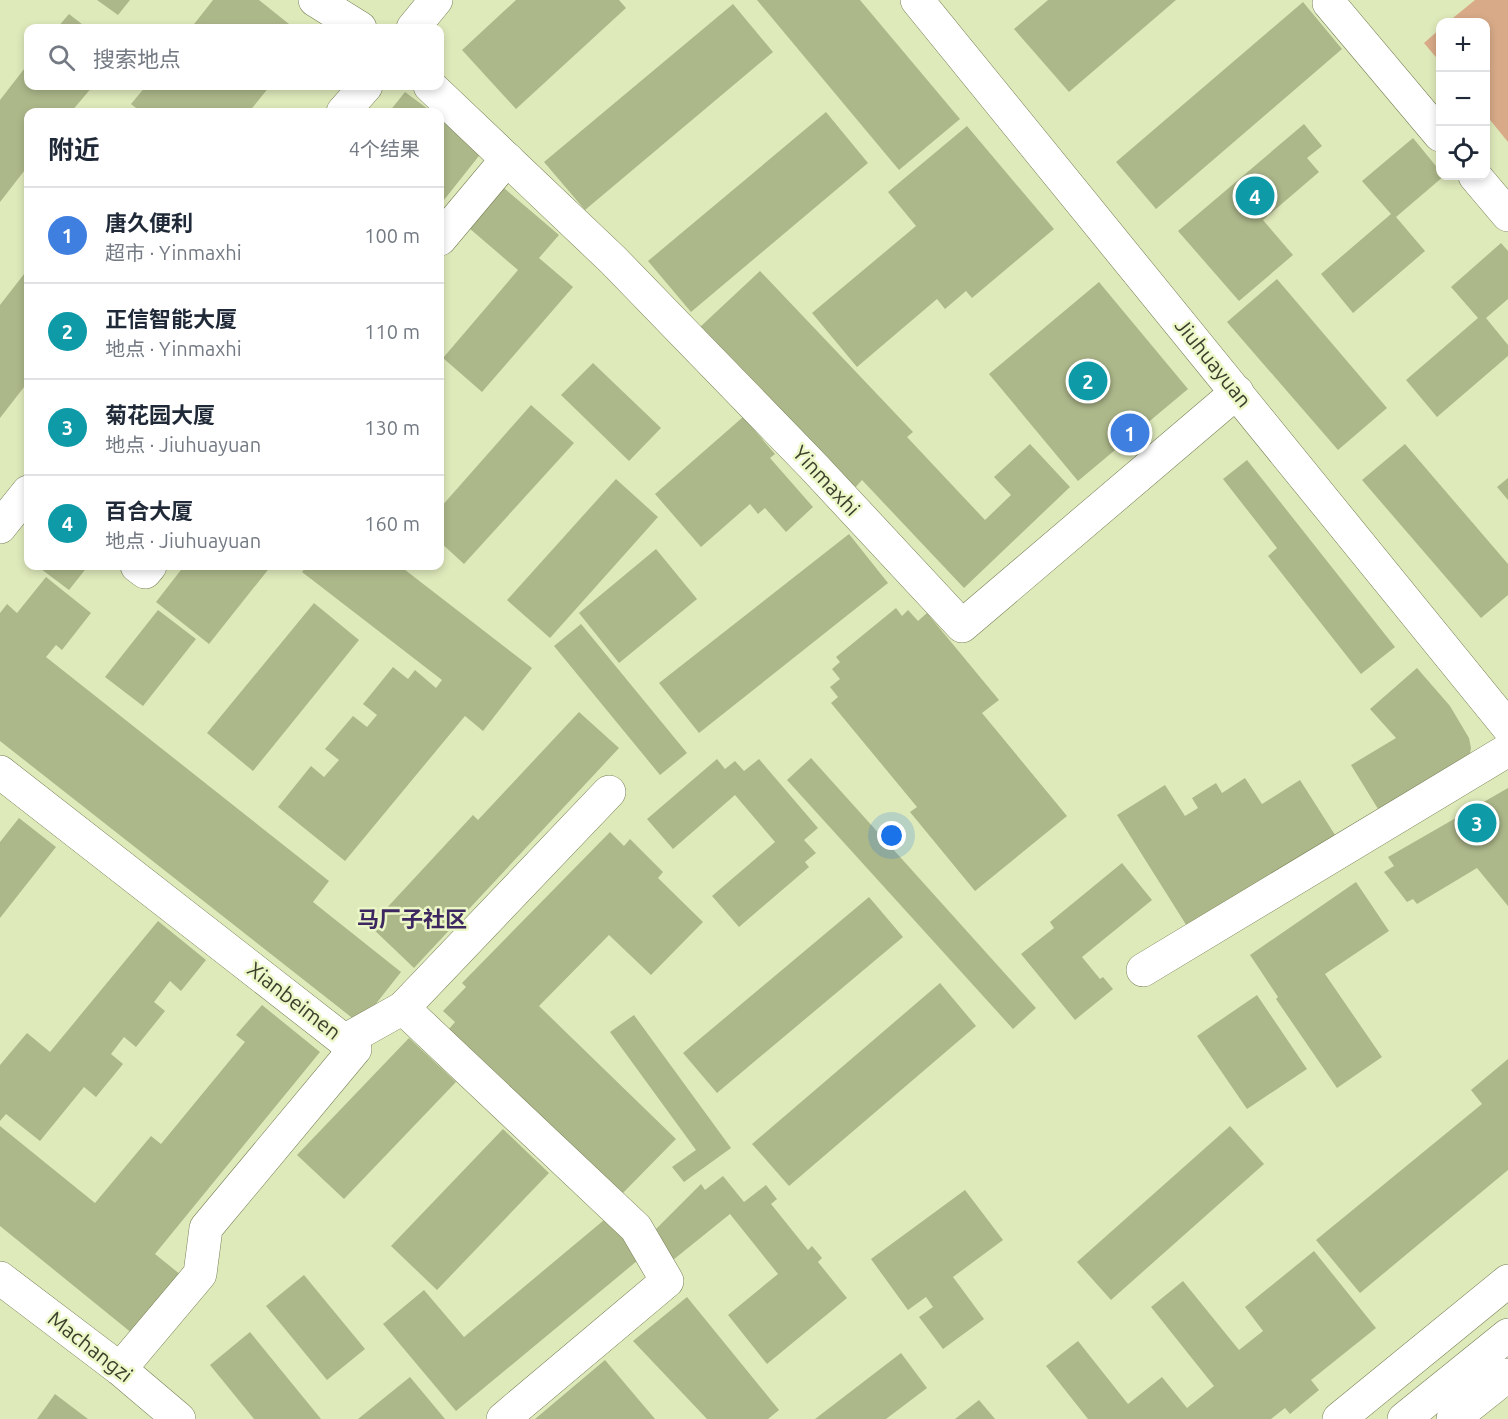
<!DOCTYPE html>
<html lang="zh">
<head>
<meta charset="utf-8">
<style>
  body { margin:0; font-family:Ubuntu,"Noto Sans SC",sans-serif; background:#f2f2f3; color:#1f2937 }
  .controls { position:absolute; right:18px; top:18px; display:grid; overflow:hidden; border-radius:12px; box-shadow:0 3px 9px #0003 }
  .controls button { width:54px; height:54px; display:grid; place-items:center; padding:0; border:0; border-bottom:2px solid #e0e1e3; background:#fff; color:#1f2937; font:30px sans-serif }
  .you { position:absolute; left:892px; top:836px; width:21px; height:21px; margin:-15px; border:4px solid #fff; border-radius:50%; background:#1a73e8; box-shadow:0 0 0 9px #1a73e833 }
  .badge { display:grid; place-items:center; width:39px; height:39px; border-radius:50%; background:#6937ae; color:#fff; font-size:20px; font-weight:700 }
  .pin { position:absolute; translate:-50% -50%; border:3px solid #fff; box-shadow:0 2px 6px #0006 }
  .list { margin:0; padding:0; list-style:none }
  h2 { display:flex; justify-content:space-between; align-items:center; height:78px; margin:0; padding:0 24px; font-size:26px }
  h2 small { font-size:20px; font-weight:400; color:#747a83 }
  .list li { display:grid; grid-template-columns:39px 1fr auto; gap:18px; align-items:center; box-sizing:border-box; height:96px; padding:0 24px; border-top:2px solid #e0e1e3 }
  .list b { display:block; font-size:22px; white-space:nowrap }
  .list p { margin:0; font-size:20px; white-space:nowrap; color:#747a83 }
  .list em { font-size:20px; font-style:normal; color:#747a83 }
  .icon { flex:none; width:33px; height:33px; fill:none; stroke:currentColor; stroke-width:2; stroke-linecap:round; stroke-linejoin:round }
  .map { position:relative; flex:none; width:1508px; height:1419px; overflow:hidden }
  .search { position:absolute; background:#fff; box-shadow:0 3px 9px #0003; left:24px; top:24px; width:420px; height:66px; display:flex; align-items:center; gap:15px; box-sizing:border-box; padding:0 21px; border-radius:12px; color:#747a83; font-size:22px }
  .panel { position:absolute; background:#fff; box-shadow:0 3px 9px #0003; left:24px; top:108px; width:420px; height:462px; border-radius:12px }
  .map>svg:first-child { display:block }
  .green { fill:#d8aa88 }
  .building { fill:#adb88a }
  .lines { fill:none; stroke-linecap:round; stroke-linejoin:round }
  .minor-casing { stroke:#757f54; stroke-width:34 }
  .major-casing { stroke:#757f54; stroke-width:34 }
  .minor { stroke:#fff; stroke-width:33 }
  .major { stroke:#fff; stroke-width:33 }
  .labels { text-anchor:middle; stroke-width:5; stroke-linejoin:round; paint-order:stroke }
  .street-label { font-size:21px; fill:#3b3f2c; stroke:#ecf7c7 }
  .neighbourhood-label { font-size:22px; font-weight:bold; fill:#3d2761; stroke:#ecf7c7 }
</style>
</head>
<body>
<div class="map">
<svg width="1508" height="1419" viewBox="0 0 1508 1419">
  <rect width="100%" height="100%" fill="#dfeabb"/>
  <g class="green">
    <polygon points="1475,0 1508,0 1508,142 1486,115 1486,22 1448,22"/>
    <polygon points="1440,29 1440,62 1424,43"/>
  </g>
  <g class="building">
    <polygon points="97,0 130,0 118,15"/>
    <polygon points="213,0 259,0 294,28 191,28"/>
    <polygon points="516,0 619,0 626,8 516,109 462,50"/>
    <polygon points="757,0 860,0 960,119 899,170"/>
    <polygon points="1048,0 1176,0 1069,92 1014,29"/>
    <polygon points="1303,2 1342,49 1156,209 1116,162"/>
    <polygon points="733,4 773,52 585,210 544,162"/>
    <polygon points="69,14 87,28 57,28"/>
    <polygon points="28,64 28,86 93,86 71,112 28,112 28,166 0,202 0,100"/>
    <polygon points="146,86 270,86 249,112 141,112 131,104"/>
    <polygon points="405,92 432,112 389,112"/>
    <polygon points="826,112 868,163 691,312 648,261"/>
    <polygon points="440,119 482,152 440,205"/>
    <polygon points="1304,124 1322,146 1307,158 1319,172 1263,220 1293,255 1239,301 1178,231"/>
    <polygon points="967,126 1054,229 972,298 966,291 945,309 937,299 857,367 812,313 916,226 888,192"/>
    <polygon points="1413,138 1440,171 1440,176 1444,176 1396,217 1425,251 1353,313 1321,274 1391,214 1362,181"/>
    <polygon points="504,188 559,235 539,258 573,287 482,392 443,358 518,270 469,228"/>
    <polygon points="1501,243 1508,251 1508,299 1486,318 1508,345 1508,356 1437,417 1406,380 1478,318 1451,287"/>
    <polygon points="28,269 28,382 0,418 0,305"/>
    <polygon points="760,271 913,432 907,437 985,520 1011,495 994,477 1030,444 1070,487 964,588 862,480 853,490 699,328"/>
    <polygon points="1277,279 1387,408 1338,450 1227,322"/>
    <polygon points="1099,282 1188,389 1078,481 989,374"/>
    <polygon points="593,363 661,428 629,461 561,395"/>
    <polygon points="531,405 574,443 464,564 440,542 440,508"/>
    <polygon points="743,417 775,454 770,458 813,507 786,532 765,508 758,514 750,504 701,547 655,494"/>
    <polygon points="1405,444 1508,564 1508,595 1481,618 1362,480"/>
    <polygon points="1247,460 1395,647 1361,674 1268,556 1277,548 1223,479"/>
    <polygon points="1508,478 1508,500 1497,487"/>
    <polygon points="616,479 658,517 550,638 507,600"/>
    <polygon points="849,534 888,583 699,733 659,683"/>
    <polygon points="656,549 697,599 619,663 579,613"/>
    <polygon points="37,566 88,566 69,590"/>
    <polygon points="184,566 271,566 209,644 156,602"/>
    <polygon points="307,566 400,566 532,668 483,731 465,716 345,861 278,807 311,766 324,777 339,760 325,749 353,716 367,727 377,715 363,704 393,667 408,679 415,670 436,688 442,680 302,572"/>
    <polygon points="46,577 91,613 62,650 56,645 46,657 329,881 313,902 401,972 360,1024 0,741 0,613 7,604 17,613"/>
    <polygon points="314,603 359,640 253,771 207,733"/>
    <polygon points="896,608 902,616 908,610 918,621 927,613 999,700 982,713 1067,816 975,891 910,812 917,807 831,703 838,697 830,687 840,679 832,669 840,662 836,657"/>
    <polygon points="158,610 196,639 143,706 105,677"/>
    <polygon points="581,624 687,753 660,775 554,646"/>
    <polygon points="1417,668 1450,706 1469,738 1471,748 1469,759 1383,817 1351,765 1396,738 1370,709"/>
    <polygon points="579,712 619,748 414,968 370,926 473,815 478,820"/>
    <polygon points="811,758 1036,1008 1013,1029 787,780"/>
    <polygon points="717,759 725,769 735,761 744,771 759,759 818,828 804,840 816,853 805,862 809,867 739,927 712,896 775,842 735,795 673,849 647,819"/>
    <polygon points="1245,778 1262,804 1300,780 1337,838 1190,931 1117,815 1165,785 1185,816 1198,808 1192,798 1216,783 1222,793"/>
    <polygon points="1508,788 1508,906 1477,868 1417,904 1413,899 1407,902 1384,872 1394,866 1388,857"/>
    <polygon points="19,818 56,847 0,918 0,842"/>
    <polygon points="610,832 624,846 630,839 663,872 658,878 703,922 651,975 609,935 539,1006 676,1139 620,1196 449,1029 455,1022 443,1011 466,987 462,983"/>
    <polygon points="1122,863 1152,900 1082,957 1100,979 1103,977 1113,989 1075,1020 1021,954 1054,928 1050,922"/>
    <polygon points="1356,882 1389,931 1325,974 1382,1057 1337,1088 1276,999 1278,997 1250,955"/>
    <polygon points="869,897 903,937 717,1093 683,1053"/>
    <polygon points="158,921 206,960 181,991 170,981 154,1002 165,1011 136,1047 124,1037 111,1054 123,1064 96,1097 84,1087 40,1141 6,1114 0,1121 0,1065 27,1033 50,1052"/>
    <polygon points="940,983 976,1026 789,1186 752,1144"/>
    <polygon points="1257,995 1307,1069 1247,1109 1197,1036"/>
    <polygon points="262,1005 320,1052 155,1254 181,1275 133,1334 0,1226 0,1126 95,1203 151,1136 161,1144 245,1042 236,1035"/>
    <polygon points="634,1015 731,1148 684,1182 672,1167 696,1150 610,1032"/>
    <polygon points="409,1038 456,1082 344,1199 297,1155"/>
    <polygon points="1508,1059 1508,1170 1360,1293 1316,1240 1482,1104 1471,1090"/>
    <polygon points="1230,1126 1264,1164 1111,1300 1077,1262"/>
    <polygon points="503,1129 549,1173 437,1290 391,1246"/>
    <polygon points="723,1176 744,1202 766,1185 777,1199 771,1204 808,1250 812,1246 822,1258 818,1262 847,1298 767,1364 728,1315 778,1274 730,1214 673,1260 652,1233 701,1184 705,1190"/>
    <polygon points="965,1190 1003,1240 953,1277 984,1319 943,1349 919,1317 933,1307 926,1297 908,1310 871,1259"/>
    <polygon points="610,1215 643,1256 456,1411 383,1324 424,1290 464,1337"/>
    <polygon points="1314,1251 1376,1328 1311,1380 1319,1390 1290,1414 1285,1408 1271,1419 1088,1419 1046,1366 1078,1341 1128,1404 1162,1377 1187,1408 1214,1386 1151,1307 1183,1281 1239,1350 1263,1331 1245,1307"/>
    <polygon points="304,1275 365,1349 327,1380 266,1306"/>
    <polygon points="687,1297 779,1410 768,1419 707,1419 633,1341"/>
    <polygon points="250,1332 321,1419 254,1419 210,1365"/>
    <polygon points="901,1353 927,1388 886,1419 815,1419"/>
    <polygon points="605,1360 655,1419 535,1419"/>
    <polygon points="410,1377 445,1419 358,1419"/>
    <polygon points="55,1394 88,1419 37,1419"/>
    <polygon points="979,1400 995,1419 955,1419"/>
  </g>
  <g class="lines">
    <g class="minor-casing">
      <g id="minor">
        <polyline points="315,0 360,28"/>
        <polyline points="917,0 1508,727"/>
        <polyline points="1331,0 1329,3 1440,135"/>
        <polyline points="413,28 436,0"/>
        <polyline points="430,86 613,260 813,466 962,626 1237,392"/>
        <polyline points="343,112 366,86"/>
        <polyline points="1475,176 1508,215"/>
        <polyline points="440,239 507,159"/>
        <polyline points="0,527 28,492"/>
        <polyline points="137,566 145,572 150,566"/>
        <polyline points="0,772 355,1049 206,1228 200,1274 120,1369"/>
        <polyline points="1143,970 1508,750"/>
        <polyline points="403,1008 609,792"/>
        <polyline points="344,1041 403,1008 636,1228 667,1281 503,1419"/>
        <polyline points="0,1278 120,1369 179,1419"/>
        <polyline points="1339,1419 1508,1281"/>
      </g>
    </g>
    <g class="major-casing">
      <g id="major">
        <polyline points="1404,1419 1508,1335"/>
        <polyline points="1453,1419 1508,1375"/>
      </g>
    </g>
    <use href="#minor" class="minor"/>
    <use href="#major" class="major"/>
  </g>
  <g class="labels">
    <g class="street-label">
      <text transform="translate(1213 363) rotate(51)" y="7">Jiuhuayuan</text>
      <text transform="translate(826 481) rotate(47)" y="7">Yinmaxhi</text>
      <text transform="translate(294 1001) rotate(38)" y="7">Xianbeimen</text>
      <text transform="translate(90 1347) rotate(38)" y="7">Machangzi</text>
    </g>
    <g class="neighbourhood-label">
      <text x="412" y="927">马厂子社区</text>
    </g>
  </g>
</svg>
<div class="controls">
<button>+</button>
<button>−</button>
<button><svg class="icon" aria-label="locate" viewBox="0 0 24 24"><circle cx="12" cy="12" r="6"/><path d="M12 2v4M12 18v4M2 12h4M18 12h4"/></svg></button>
</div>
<div class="you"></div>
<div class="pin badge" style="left:1130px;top:433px;background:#3f7fe0">1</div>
<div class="pin badge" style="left:1088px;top:381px;background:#0f9aa8">2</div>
<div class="pin badge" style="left:1477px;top:823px;background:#0f9aa8">3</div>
<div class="pin badge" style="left:1255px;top:196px;background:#0f9aa8">4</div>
<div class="search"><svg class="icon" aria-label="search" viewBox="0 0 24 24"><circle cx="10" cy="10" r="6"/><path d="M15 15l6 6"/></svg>搜索地点</div>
<section class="panel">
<h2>附近<small>4个结果</small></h2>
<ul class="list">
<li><span class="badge" style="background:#3f7fe0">1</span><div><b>唐久便利</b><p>超市 · Yinmaxhi</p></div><em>100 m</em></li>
<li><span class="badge" style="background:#0f9aa8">2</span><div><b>正信智能大厦</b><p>地点 · Yinmaxhi</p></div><em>110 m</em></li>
<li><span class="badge" style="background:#0f9aa8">3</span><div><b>菊花园大厦</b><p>地点 · Jiuhuayuan</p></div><em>130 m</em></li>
<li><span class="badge" style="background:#0f9aa8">4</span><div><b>百合大厦</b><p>地点 · Jiuhuayuan</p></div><em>160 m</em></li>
</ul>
</section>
</div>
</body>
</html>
